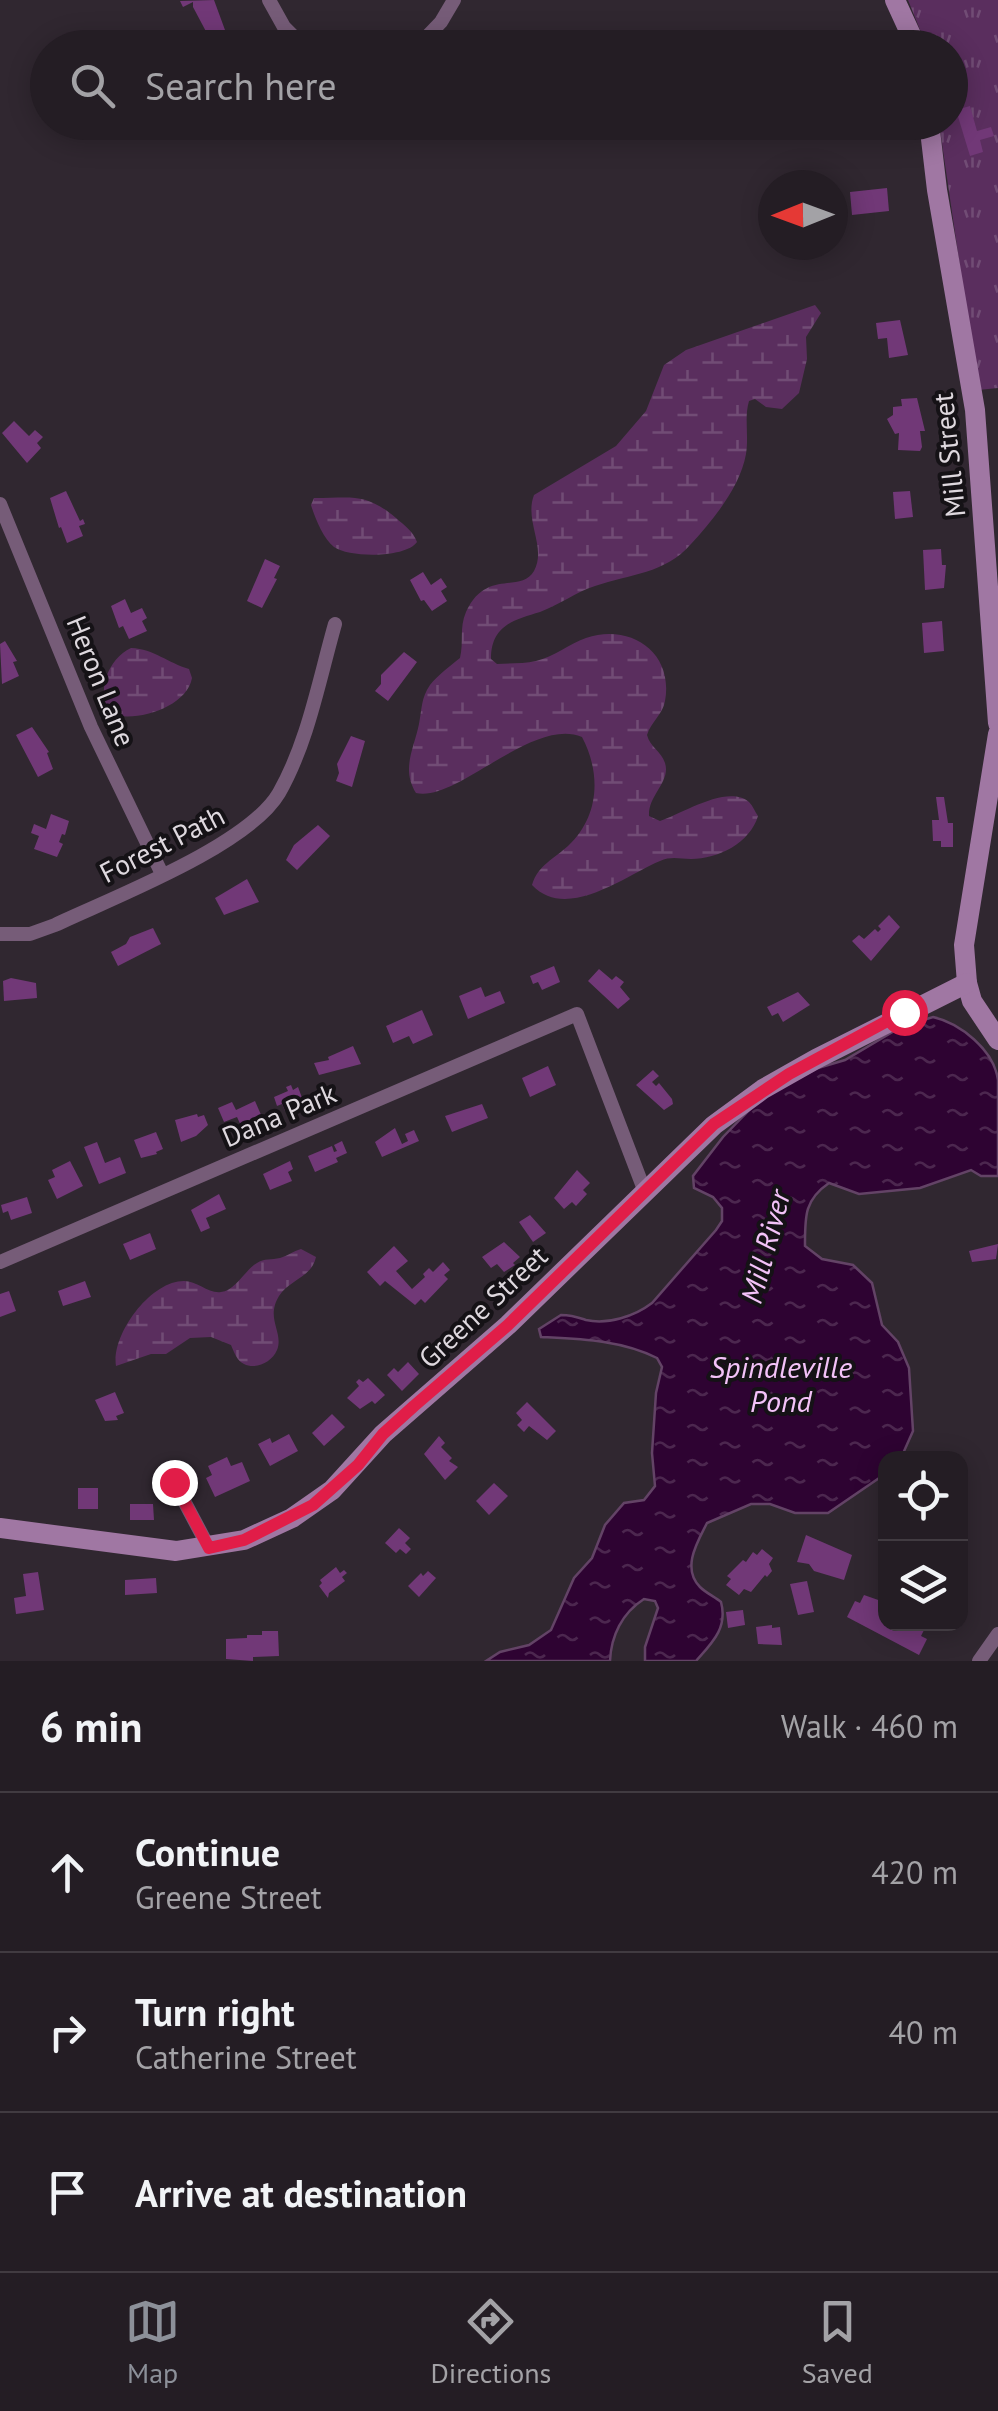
<!DOCTYPE html>
<html lang="en">
<head>
<meta charset="utf-8">
<style>
  body { margin:0; font-family:"PT Sans",sans-serif; background:#302a31; color:#f1f3f6 }
  .controls { position:absolute; right:30px; bottom:30px; display:grid; overflow:hidden; border-radius:20px; box-shadow:0 5px 25px #0003 }
  .controls button { width:90px; height:90px; display:grid; place-items:center; padding:0; border:0; border-bottom:2px solid #413b41; background:#241d24; color:#f1f3f6; font:50px sans-serif }
  .compass { position:absolute; left:758px; top:170px; width:90px; height:90px; border-radius:50%; background:#241d24; box-shadow:0 5px 25px #0003; rotate:269deg }
  .stop { position:absolute; width:30px; height:30px; margin:-22px; border:8px solid #e11d48; border-radius:50%; background:#fff }
  .stop.end { background:#e11d48; border-color:#fff; box-shadow:0 2px 10px #0008 }
  .list { margin:0; padding:0; list-style:none }
  h2 { display:flex; justify-content:space-between; align-items:center; height:130px; margin:0; padding:0 40px; font-size:42px }
  h2 small { font-size:32px; font-weight:400; color:#a3a2a6 }
  .list li { display:grid; grid-template-columns:65px 1fr auto; gap:30px; align-items:center; box-sizing:border-box; height:160px; padding:0 40px; border-top:2px solid #413b41 }
  .list b { display:block; font-size:38px; white-space:nowrap }
  .list p { margin:0; font-size:32px; white-space:nowrap; color:#a3a2a6 }
  .list em { font-size:32px; font-style:normal; color:#a3a2a6 }
  .icon { flex:none; width:55px; height:55px; fill:none; stroke:currentColor; stroke-width:2; stroke-linecap:round; stroke-linejoin:round }
  .map { position:relative; flex:none; width:998px; height:1661px; overflow:hidden }
  .search { position:absolute; background:#241d24; box-shadow:0 5px 25px #0003; left:30px; right:30px; top:30px; height:110px; display:flex; align-items:center; gap:25px; box-sizing:border-box; padding:0 35px; border-radius:55px; color:#a3a2a6; font-size:38px }
  .sheet { height:610px; background:#241d24 }
  nav { display:flex; justify-content:space-around; align-items:center; box-sizing:border-box; height:140px; border-top:2px solid #413b41; background:#241d24; font-size:28px; color:#a3a2a6 }
  nav a { display:grid; justify-items:center; gap:5px }
  nav .on { color:#8c9099 }
  .map>svg:first-child { display:block }
  .grass { fill:url(#grass-tufts) }
  .wetland { fill:url(#wetland-marsh) }
  .water { fill:url(#water-ripples); stroke:#634366; stroke-width:2.5 }
  .building { fill:#713877 }
  .lines { fill:none; stroke-linecap:round; stroke-linejoin:round }
  .street { stroke:#765c78; stroke-width:14 }
  .secondary { stroke:#a077a3; stroke-width:20 }
  .route { stroke:#e11d48; stroke-width:12 }
  .labels { text-anchor:middle; stroke-width:8; stroke-linejoin:round; paint-order:stroke }
  .street-label { font-size:28px; fill:#ded8de; stroke:#151216 }
  .water-label { font-size:30px; font-style:italic; fill:#f3c2f8; stroke:#151216 }
</style>
</head>
<body>
<div class="map">
<svg width="998" height="1661" viewBox="0 0 998 1661">
  <defs>
    <pattern id="grass-tufts" width="24" height="20" patternUnits="userSpaceOnUse" patternTransform="scale(2.5)"><rect width="24" height="20" fill="#5a2e5e"/><path d="M3 7l-1-3M5 7V3M7 7l1-3M15 17l-1-3M17 17v-4M19 17l1-3" fill="none" stroke="#714c75"/></pattern>
    <pattern id="wetland-marsh" width="20" height="14" patternUnits="userSpaceOnUse" patternTransform="scale(2.5)"><rect width="20" height="14" fill="#5a2e5e"/><path d="M1 5h8M5 5V1M11 12h8M15 12V8" fill="none" stroke="#714c75"/></pattern>
    <pattern id="water-ripples" width="26" height="14" patternUnits="userSpaceOnUse" patternTransform="scale(2.5)"><rect width="26" height="14" fill="#2e0332"/><path d="M2 4q2-2 4 0t4 0M15 11q2-2 4 0t4 0" fill="none" stroke="#4c274f"/></pattern>
  </defs>
  <rect width="100%" height="100%" fill="#302730"/>
  <polygon class="grass" points="908,0 998,0 998,388 978,390 939,123 950,122 950,48 927,47"/>
  <g class="wetland">
    <path d="M 815,305 L 821,313 L 806,337 L 807,359 L 799,393 L 782,409 L 766,407 L 755,399 L 749,401 C 744,417 749,436 746,454 C 740,487 714,519 691,544 C 665,574 630,574 595,586 C 576,592 559,605 540,612 C 513,620 491,626 491,659 L 497,664 C 510,663 524,664 536,661 C 554,657 569,644 586,638 C 630,623 674,652 665,701 C 663,714 651,722 647,735 C 650,747 661,751 665,763 C 671,782 648,795 649,816 L 660,821 C 682,814 727,784 749,802 C 753,806 755,812 758,816 C 750,843 718,859 691,859 C 680,859 671,856 660,861 C 626,875 567,922 532,885 C 538,865 554,859 568,846 C 600,816 601,773 582,737 C 533,716 456,803 416,793 C 401,769 414,749 419,724 C 422,709 421,698 430,685 C 438,675 450,666 460,658 C 464,642 459,628 466,612 C 486,568 521,594 534,571 C 547,547 524,521 534,495 L 616,446 L 646,411 L 664,365 L 686,350 Z"/>
    <path d="M 314,498 C 353,498 365,492 396,518 C 405,526 413,531 417,542 C 406,558 350,558 334,547 C 323,538 315,518 311,505 Z"/>
    <path d="M 131,648 C 154,649 168,663 189,669 L 192,678 C 187,707 136,723 111,714 C 95,692 108,659 131,648 Z"/>
    <path d="M 301,1249 L 316,1257 C 312,1277 289,1280 279,1296 C 265,1319 284,1332 277,1350 C 272,1362 256,1370 244,1364 C 237,1361 234,1352 231,1345 L 211,1337 L 190,1338 L 166,1354 L 151,1354 L 116,1366 C 111,1335 150,1281 184,1281 C 197,1281 209,1294 221,1292 C 235,1291 245,1270 257,1263 C 264,1258 272,1260 280,1258 C 288,1256 293,1251 301,1249 Z"/>
  </g>
  <path class="water" d="M 933,1017 C 960,1023 994,1050 998,1080 C 998,1111 998,1145 998,1176 L 981,1176 L 971,1170 L 920,1188 L 859,1194 L 829,1183 C 804,1200 805,1217 805,1246 L 822,1259 L 853,1265 L 872,1283 L 882,1325 L 898,1342 L 909,1368 L 913,1431 L 901,1458 L 886,1458 L 885,1474 L 828,1513 L 795,1513 L 770,1504 L 751,1504 L 707,1523 C 698,1541 681,1568 700,1587 C 706,1593 715,1597 721,1602 C 728,1628 712,1643 696,1661 L 645,1661 L 645,1647 L 658,1608 L 655,1601 L 644,1599 C 622,1613 611,1636 610,1661 L 486,1661 L 500,1652 L 529,1645 L 551,1630 L 574,1578 L 592,1558 L 605,1525 L 624,1503 L 644,1500 L 655,1486 L 652,1453 L 656,1393 L 662,1367 L 657,1358 C 621,1340 581,1339 541,1337 L 539,1329 L 561,1315 C 572,1315 577,1317 586,1320 C 608,1325 635,1316 652,1303 L 716,1230 L 722,1221 L 722,1208 L 713,1197 L 694,1188 L 693,1176 L 723,1137 L 760,1099 L 818,1068 L 845,1060 L 901,1027 Z"/>
  <g class="building">
    <polygon points="214,0 225,30 210,39 193,7 193,2 183,7 180,1"/>
    <polygon points="970,106 977,131 991,127 994,136 980,140 983,152 970,156 956,110"/>
    <polygon points="341,122 377,122 376,134 340,133"/>
    <polygon points="887,188 889,211 852,215 850,192"/>
    <polygon points="900,320 908,355 889,358 887,338 878,339 876,323"/>
    <polygon points="917,398 925,431 920,431 922,447 920,451 898,450 899,433 895,434 887,419 893,415 893,407 902,406 901,399"/>
    <polygon points="14,421 29,436 35,430 43,437 37,443 41,448 27,463 2,433"/>
    <polygon points="66,491 80,521 83,519 85,524 79,526 83,536 67,543 61,527 59,528 50,498"/>
    <polygon points="910,491 913,517 895,519 893,492"/>
    <polygon points="941,549 942,565 946,565 944,588 925,590 923,550"/>
    <polygon points="265,559 280,566 274,578 277,579 262,608 247,601"/>
    <polygon points="423,572 431,585 441,578 447,587 441,591 447,601 432,611 424,600 421,601 410,580"/>
    <polygon points="125,599 131,613 142,608 147,618 142,621 147,631 129,639 123,626 119,628 111,606"/>
    <polygon points="942,621 944,651 924,653 922,623"/>
    <polygon points="5,641 17,661 13,662 19,676 2,684 0,644"/>
    <polygon points="404,652 417,662 388,701 375,691 381,684 381,675"/>
    <polygon points="32,727 49,752 47,753 53,769 38,777 16,735"/>
    <polygon points="351,736 365,741 352,787 336,781 339,773 337,764"/>
    <polygon points="936,797 944,797 948,823 953,823 953,847 941,847 941,841 933,841 932,820 939,820"/>
    <polygon points="51,814 69,821 65,835 62,834 59,842 63,844 57,857 34,849 39,836 31,833 34,824 46,829"/>
    <polygon points="318,825 330,836 297,870 286,860 294,845"/>
    <polygon points="247,879 259,902 224,915 215,898"/>
    <polygon points="889,915 900,927 871,961 852,941 859,935 864,939 875,929 878,932 881,929 878,926"/>
    <polygon points="153,928 161,944 118,966 111,952 126,944 130,937"/>
    <polygon points="554,966 560,982 542,990 538,982 533,984 530,976"/>
    <polygon points="599,969 612,980 616,976 624,982 620,987 630,999 618,1009 588,981"/>
    <polygon points="11,978 36,983 37,998 4,1001 3,981"/>
    <polygon points="481,987 485,997 500,991 505,1003 468,1019 459,996"/>
    <polygon points="798,992 810,1005 783,1022 778,1013 772,1016 767,1007"/>
    <polygon points="422,1010 433,1035 413,1044 409,1036 393,1043 386,1026"/>
    <polygon points="353,1046 361,1064 319,1075 314,1063 329,1060 328,1057"/>
    <polygon points="548,1066 556,1085 530,1097 522,1078"/>
    <polygon points="653,1070 659,1076 652,1082 656,1086 659,1083 672,1099 673,1104 664,1110 636,1085"/>
    <polygon points="291,1085 293,1090 298,1087 304,1103 285,1111 282,1104 277,1106 274,1097 288,1091 286,1087"/>
    <polygon points="255,1101 262,1117 242,1128 237,1117 224,1122 218,1108 232,1102 236,1110"/>
    <polygon points="482,1104 488,1118 452,1132 445,1116"/>
    <polygon points="197,1114 198,1117 204,1115 208,1125 196,1136 181,1142 175,1120"/>
    <polygon points="395,1128 402,1144 408,1141 405,1134 414,1130 419,1141 382,1157 375,1142"/>
    <polygon points="156,1132 163,1149 156,1152 157,1154 141,1158 134,1140"/>
    <polygon points="342,1141 347,1153 336,1158 338,1162 315,1172 308,1156 332,1146 334,1152 337,1151 334,1145"/>
    <polygon points="97,1142 105,1163 120,1157 126,1173 99,1184 84,1147"/>
    <polygon points="70,1161 83,1186 57,1199 48,1180 55,1177 52,1170"/>
    <polygon points="290,1161 293,1169 288,1172 292,1181 270,1190 263,1174"/>
    <polygon points="577,1170 590,1183 583,1190 587,1194 576,1206 572,1202 564,1209 554,1198"/>
    <polygon points="219,1194 226,1209 206,1218 210,1228 201,1232 191,1210"/>
    <polygon points="27,1197 32,1213 11,1220 8,1211 3,1213 1,1205"/>
    <polygon points="530,1215 546,1233 533,1242 519,1222"/>
    <polygon points="150,1233 156,1249 130,1260 123,1244"/>
    <polygon points="504,1242 520,1257 513,1263 515,1265 504,1272 497,1264 491,1268 482,1257"/>
    <polygon points="998,1244 996,1259 972,1262 969,1251"/>
    <polygon points="394,1246 408,1261 396,1271 412,1289 425,1277 423,1274 429,1268 433,1272 443,1262 450,1270 444,1275 448,1279 425,1303 421,1299 415,1305 385,1281 380,1286 367,1272"/>
    <polygon points="85,1281 91,1297 63,1306 58,1291"/>
    <polygon points="9,1291 16,1311 0,1317 0,1294"/>
    <polygon points="408,1362 419,1374 402,1391 387,1375 394,1368 398,1372"/>
    <polygon points="368,1378 385,1395 375,1404 372,1401 360,1409 347,1398 359,1386 356,1382 359,1379 363,1382"/>
    <polygon points="115,1392 124,1413 116,1416 118,1420 105,1421 95,1400"/>
    <polygon points="527,1402 556,1431 547,1440 529,1426 524,1432 517,1425 522,1420 516,1413"/>
    <polygon points="332,1414 345,1427 324,1446 312,1433"/>
    <polygon points="289,1434 298,1451 270,1466 258,1444 270,1438 272,1443"/>
    <polygon points="439,1436 445,1443 441,1447 452,1458 449,1461 458,1467 445,1480 424,1454"/>
    <polygon points="227,1457 231,1466 242,1462 250,1481 215,1497 206,1478 212,1475 208,1466"/>
    <polygon points="494,1483 508,1496 489,1515 476,1501"/>
    <rect x="78" y="1488" width="20" height="21"/>
    <polygon points="130,1504 153,1504 154,1520 130,1520"/>
    <polygon points="399,1528 410,1538 405,1543 411,1549 406,1554 400,1549 396,1553 385,1543"/>
    <polygon points="806,1535 852,1555 844,1580 814,1571 809,1564 797,1562"/>
    <polygon points="762,1549 773,1558 769,1564 772,1571 767,1577 765,1575 751,1592 744,1589 739,1595 726,1585 731,1579 727,1576 743,1560 746,1562 753,1552 757,1555"/>
    <polygon points="336,1567 340,1573 344,1570 347,1573 342,1577 345,1581 329,1593 328,1598 319,1586 322,1583 320,1580"/>
    <polygon points="428,1571 436,1578 419,1597 408,1586 421,1573 423,1576"/>
    <polygon points="38,1572 44,1610 16,1614 14,1598 26,1596 23,1574"/>
    <polygon points="156,1578 157,1593 125,1595 125,1580"/>
    <polygon points="807,1581 814,1612 798,1615 790,1584"/>
    <polygon points="864,1595 884,1602 886,1624 916,1624 925,1628 921,1636 927,1639 919,1655 847,1617 855,1601 860,1603"/>
    <polygon points="743,1610 745,1625 728,1628 726,1612"/>
    <polygon points="772,1625 772,1628 780,1627 782,1645 758,1644 756,1627"/>
    <polygon points="262,1631 278,1631 279,1656 253,1657 253,1661 226,1659 226,1639 247,1638 247,1635 262,1635"/>
  </g>
  <g class="lines">
    <g class="street">
      <polyline points="269,0 284,27 305,48"/>
      <polyline points="416,48 441,22 454,0"/>
      <polyline points="0,504 91,727 162,874"/>
      <path d="M 0,934 L 30,934 L 55,925 C 112,898 248,846 279,793 C 308,742 319,680 335,624"/>
      <polyline points="0,1262 577,1014 645,1192"/>
      <polyline points="174,1482 209,1548"/>
      <polyline points="979,1661 998,1634"/>
    </g>
    <g class="secondary">
      <polyline points="895,0 917,48"/>
      <polyline points="929,122 937,190 975,410 998,723"/>
      <polyline points="998,734 964,945 967,983 972,1001 998,1040"/>
      <polyline points="0,1528 176,1551 244,1540 292,1518 332,1490 383,1434 508,1325 714,1125 763,1089 816,1059 967,983"/>
    </g>
  </g>
  <g class="lines">
    <polyline class="route" points="174,1482 209,1548 244,1540 313,1505 358,1465 383,1434 414,1406 508,1325 714,1124 789,1074 904,1012"/>
  </g>
  <g class="labels">
    <g class="street-label">
      <text transform="translate(949 455) rotate(-96)" y="10">Mill Street</text>
      <text transform="translate(101 681) rotate(68)" y="10">Heron Lane</text>
      <text transform="translate(162 844) rotate(-27)" y="10">Forest Path</text>
      <text transform="translate(279 1115) rotate(-23)" y="10">Dana Park</text>
      <text transform="translate(483 1307) rotate(-43)" y="10">Greene Street</text>
    </g>
    <g class="water-label">
      <text transform="translate(766 1247) rotate(-75)" y="10">Mill River</text>
      <text x="781" y="1378">Spindleville<tspan x="781" dy="34">Pond</tspan></text>
    </g>
  </g>
</svg>
<div class="controls">
<button><svg class="icon" aria-label="locate" viewBox="0 0 24 24"><circle cx="12" cy="12" r="6"/><path d="M12 2v4M12 18v4M2 12h4M18 12h4"/></svg></button>
<button><svg class="icon" aria-label="layers" viewBox="0 0 24 24"><path d="M12 4l9 5-9 5-9-5zM3 14l9 5 9-5"/></svg></button>
</div>
<svg class="compass" viewBox="-18 -18 36 36"><path d="M0-13l5 13h-10z" fill="#e53935"/><path d="M0 13l5-13h-10z" fill="#a3a2a6"/></svg>
<div class="stop" style="left:904px;top:1012px"></div>
<div class="stop end" style="left:174px;top:1482px"></div>
<div class="search"><svg class="icon" aria-label="search" viewBox="0 0 24 24"><circle cx="10" cy="10" r="6"/><path d="M15 15l6 6"/></svg>Search here</div>
</div>
<section class="sheet">
<h2>6 min<small>Walk · 460 m</small></h2>
<ul class="list">
<li><svg class="icon" aria-label="ahead" viewBox="0 0 24 24"><path d="M12 20V5M6 11l6-6 6 6"/></svg><div><b>Continue</b><p>Greene Street</p></div><em>420 m</em></li>
<li><svg class="icon" aria-label="right" viewBox="0 0 24 24"><path d="M7 20v-9h11M14 6l5 5-5 5"/></svg><div><b>Turn right</b><p>Catherine Street</p></div><em>40 m</em></li>
<li><svg class="icon" aria-label="arrive" viewBox="0 0 24 24"><path d="M6 21V4h12l-3 4 3 4H6"/></svg><div><b>Arrive at destination</b></div></li>
</ul>
</section>
<nav>
<a class="on"><svg class="icon" aria-label="map" viewBox="0 0 24 24"><path d="M3 6l6-2 6 2 6-2v14l-6 2-6-2-6 2zM9 4v14M15 6v14"/></svg>Map</a>
<a><svg class="icon" aria-label="directions" viewBox="0 0 24 24"><path d="M12 3l9 9-9 9-9-9zM9 14v-3h6M13 9l2 2-2 2"/></svg>Directions</a>
<a><svg class="icon" aria-label="saved" viewBox="0 0 24 24"><path d="M7 4h10v16l-5-4-5 4z"/></svg>Saved</a>
</nav>
</body>
</html>
